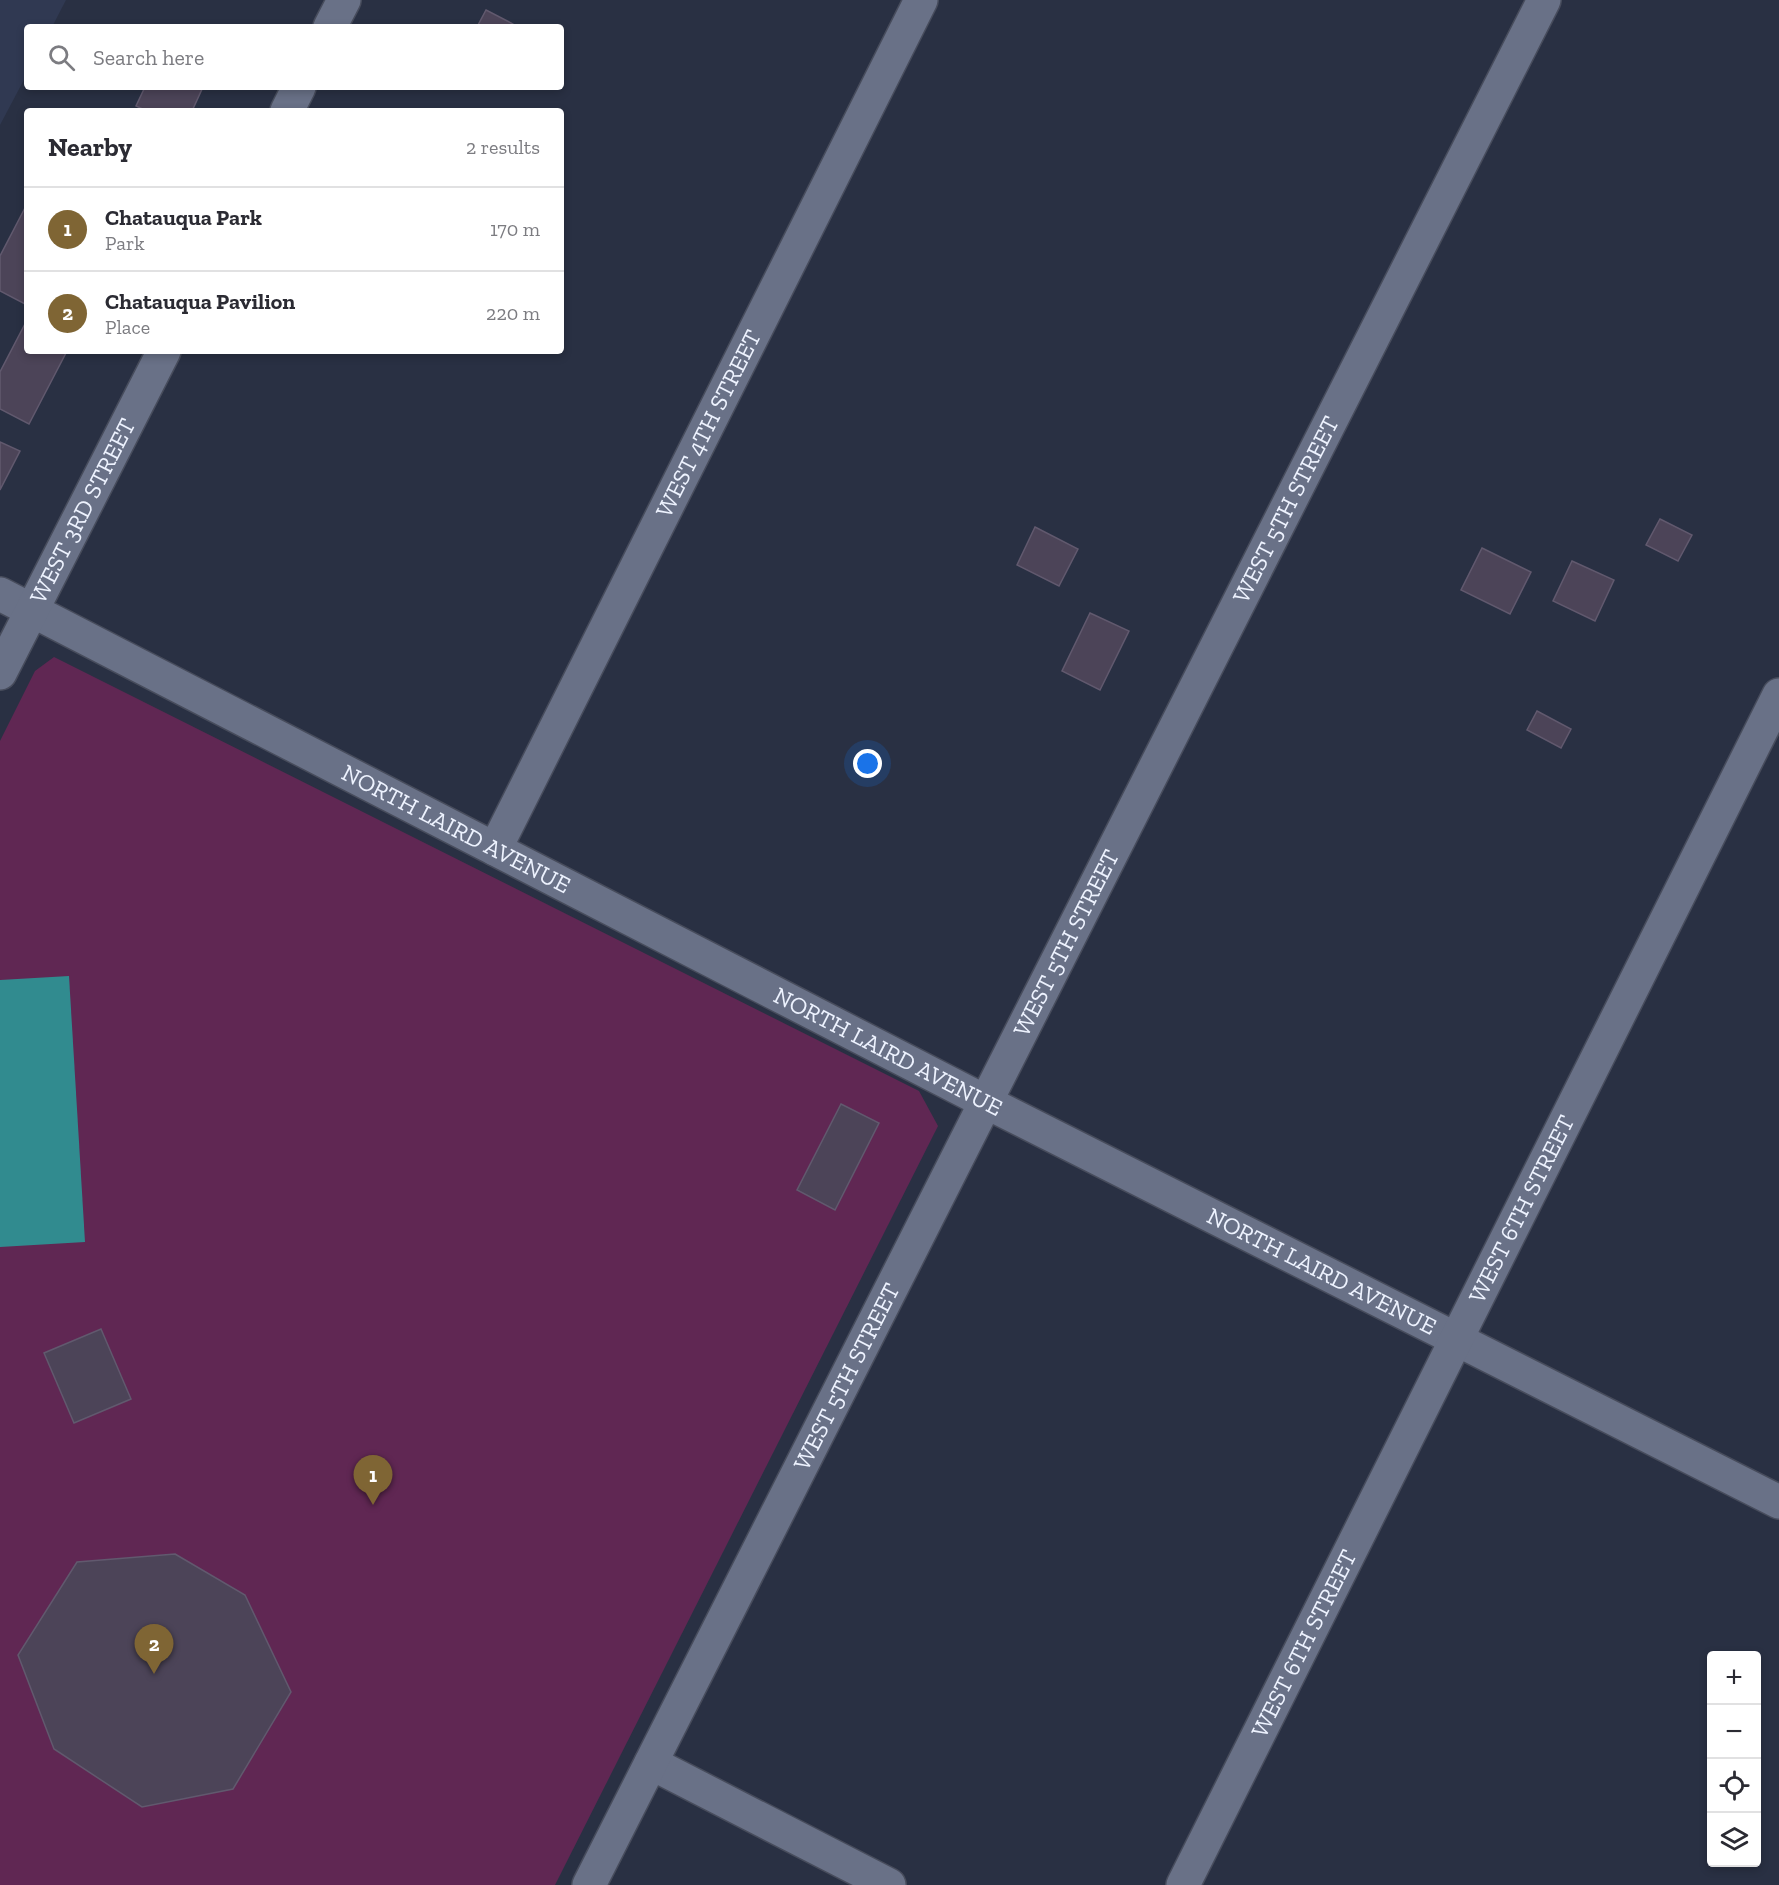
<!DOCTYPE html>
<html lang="en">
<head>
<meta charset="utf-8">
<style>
  body { margin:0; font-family:"Zilla Slab",serif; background:#f2f2f3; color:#2b2b33 }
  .controls { position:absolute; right:18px; bottom:18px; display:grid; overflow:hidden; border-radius:6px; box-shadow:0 3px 9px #0003 }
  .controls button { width:54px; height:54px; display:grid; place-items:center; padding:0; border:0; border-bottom:2px solid #e1e1e2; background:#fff; color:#2b2b33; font:30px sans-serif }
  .you { position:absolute; left:868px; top:764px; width:21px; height:21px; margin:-15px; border:4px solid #fff; border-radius:50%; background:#1a73e8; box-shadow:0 0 0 9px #1a73e833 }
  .badge { display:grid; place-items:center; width:39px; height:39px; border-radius:50%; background:#7f6534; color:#fff; font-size:20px; font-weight:700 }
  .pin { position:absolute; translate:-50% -50px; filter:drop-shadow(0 2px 3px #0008) }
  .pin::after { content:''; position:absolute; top:32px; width:21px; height:18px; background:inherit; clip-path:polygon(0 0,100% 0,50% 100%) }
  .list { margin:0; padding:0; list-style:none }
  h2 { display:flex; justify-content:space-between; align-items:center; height:78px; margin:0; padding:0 24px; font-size:26px }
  h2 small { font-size:20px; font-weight:400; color:#7c7c81 }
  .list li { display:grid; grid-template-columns:39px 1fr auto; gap:18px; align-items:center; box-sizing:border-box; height:84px; padding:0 24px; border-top:2px solid #e1e1e2 }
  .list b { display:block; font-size:22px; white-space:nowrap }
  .list p { margin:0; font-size:20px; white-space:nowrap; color:#7c7c81 }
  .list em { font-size:20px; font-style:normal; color:#7c7c81 }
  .icon { flex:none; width:33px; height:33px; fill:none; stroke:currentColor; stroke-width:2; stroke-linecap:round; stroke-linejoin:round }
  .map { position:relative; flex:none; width:1779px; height:1885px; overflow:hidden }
  .search { position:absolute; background:#fff; box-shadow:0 3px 9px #0003; left:24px; top:24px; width:540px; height:66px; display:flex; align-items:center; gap:15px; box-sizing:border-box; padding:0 21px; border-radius:6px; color:#7c7c81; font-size:22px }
  .panel { position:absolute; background:#fff; box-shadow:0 3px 9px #0003; left:24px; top:108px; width:540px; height:246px; border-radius:6px }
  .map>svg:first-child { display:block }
  .built { fill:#303952 }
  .green { fill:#602753 }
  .water { fill:#318b8f }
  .building { fill:#4c4458; stroke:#61596e; stroke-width:1.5 }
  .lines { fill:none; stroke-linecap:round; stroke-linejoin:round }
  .minor-casing { stroke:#474c5c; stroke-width:36 }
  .minor { stroke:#697187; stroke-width:33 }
  .labels { text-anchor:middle; stroke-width:4.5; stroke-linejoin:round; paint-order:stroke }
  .street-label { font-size:24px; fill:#edf2fe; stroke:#1f2638 }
</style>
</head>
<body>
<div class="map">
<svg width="1779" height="1885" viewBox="0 0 1779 1885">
  <rect width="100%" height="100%" fill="#293043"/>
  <polygon class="built" points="0,0 66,0 52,27 27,27 27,74 0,125"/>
  <polygon class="green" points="54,657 919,1091 938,1126 555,1885 0,1885 0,741 35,671"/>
  <polygon class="water" points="69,976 85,1242 0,1247 0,980"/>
  <g class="building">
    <polygon points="486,10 513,24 512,27 477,27"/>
    <polygon points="145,87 203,87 192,111 147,111 136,106"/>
    <polygon points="27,204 27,300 25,304 0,291 0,256"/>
    <polygon points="27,320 27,351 67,351 29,424 0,409 0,372"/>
    <polygon points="0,442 20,451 0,490"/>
    <polygon points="1660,519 1692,535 1678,561 1646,545"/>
    <polygon points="1035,527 1078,549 1059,586 1017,565"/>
    <polygon points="1482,548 1531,572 1510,614 1461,590"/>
    <polygon points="1572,561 1614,580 1595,621 1553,601"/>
    <polygon points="1090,613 1129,631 1100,690 1062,671"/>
    <polygon points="1537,711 1571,729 1561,748 1527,730"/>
    <polygon points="841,1104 879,1123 835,1210 797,1190"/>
    <polygon points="101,1329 131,1399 74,1423 44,1353"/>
    <polygon points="175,1554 245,1595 291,1692 233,1789 142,1807 54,1749 18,1655 77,1562"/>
  </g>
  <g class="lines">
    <g class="minor-casing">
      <g id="minor">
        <polyline points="330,27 344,0"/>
        <polyline points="287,111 299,87"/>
        <path id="s1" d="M 0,594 L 986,1102 L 1779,1502"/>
        <path id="s2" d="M 0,673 L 164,351"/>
        <path id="s3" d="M 495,849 L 921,0"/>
        <polyline points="651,1763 889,1885"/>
        <path id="s4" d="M 589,1885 L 1544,0"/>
        <path id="s5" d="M 1183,1885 L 1779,695"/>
      </g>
    </g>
    <use href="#minor" class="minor"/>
  </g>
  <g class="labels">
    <g class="street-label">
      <text dy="8" stroke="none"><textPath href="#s3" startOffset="476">WEST 4TH STREET</textPath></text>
      <text dy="8" stroke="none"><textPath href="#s4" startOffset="1542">WEST 5TH STREET</textPath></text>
      <text dy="8" stroke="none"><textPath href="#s2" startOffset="182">WEST 3RD STREET</textPath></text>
      <text dy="8" stroke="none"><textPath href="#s1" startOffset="513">NORTH LAIRD AVENUE</textPath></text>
      <text dy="8" stroke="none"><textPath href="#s4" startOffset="1056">WEST 5TH STREET</textPath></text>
      <text dy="8" stroke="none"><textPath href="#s1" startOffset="999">NORTH LAIRD AVENUE</textPath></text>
      <text dy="8" stroke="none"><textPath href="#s5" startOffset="756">WEST 6TH STREET</textPath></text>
      <text dy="8" stroke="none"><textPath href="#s1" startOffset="1485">NORTH LAIRD AVENUE</textPath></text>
      <text dy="8" stroke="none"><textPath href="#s4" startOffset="570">WEST 5TH STREET</textPath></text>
      <text dy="8" stroke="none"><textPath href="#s5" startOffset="270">WEST 6TH STREET</textPath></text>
    </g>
  </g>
</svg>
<div class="controls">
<button>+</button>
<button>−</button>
<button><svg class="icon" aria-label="locate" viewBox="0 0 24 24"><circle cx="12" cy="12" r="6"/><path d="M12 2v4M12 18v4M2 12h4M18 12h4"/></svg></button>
<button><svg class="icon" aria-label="layers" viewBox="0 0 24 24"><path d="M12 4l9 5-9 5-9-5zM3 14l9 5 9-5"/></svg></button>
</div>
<div class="you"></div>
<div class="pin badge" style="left:373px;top:1505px">1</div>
<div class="pin badge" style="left:154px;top:1674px">2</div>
<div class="search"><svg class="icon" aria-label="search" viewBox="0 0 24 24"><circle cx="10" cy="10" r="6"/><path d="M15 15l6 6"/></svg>Search here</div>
<section class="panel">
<h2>Nearby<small>2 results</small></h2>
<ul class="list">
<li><span class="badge">1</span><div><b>Chatauqua Park</b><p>Park</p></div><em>170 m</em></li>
<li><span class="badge">2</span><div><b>Chatauqua Pavilion</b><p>Place</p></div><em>220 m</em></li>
</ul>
</section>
</div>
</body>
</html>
